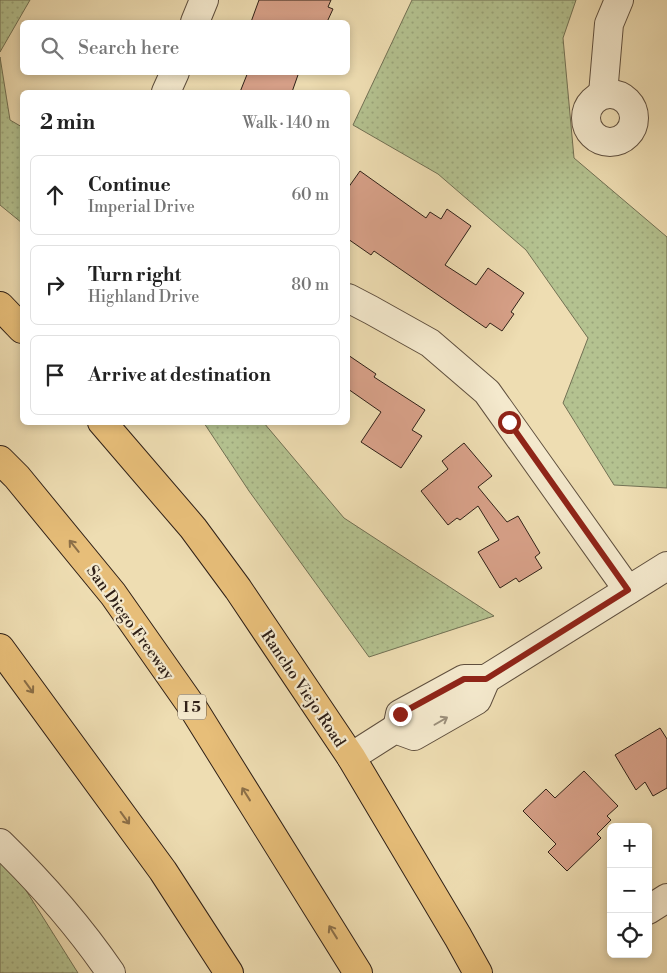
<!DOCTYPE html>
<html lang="en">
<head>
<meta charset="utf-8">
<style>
  body { margin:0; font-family:"Libre Bodoni",serif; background:#f6f6f6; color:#222 }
  .controls { position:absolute; right:15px; bottom:15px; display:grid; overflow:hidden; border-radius:8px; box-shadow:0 2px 8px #0003 }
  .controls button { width:45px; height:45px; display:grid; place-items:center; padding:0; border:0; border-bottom:1px solid #e0e0e0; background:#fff; color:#222; font:25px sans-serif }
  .stop { position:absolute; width:15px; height:15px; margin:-11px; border:4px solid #8f2418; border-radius:50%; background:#fff }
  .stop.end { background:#8f2418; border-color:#fff; box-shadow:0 1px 5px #0008 }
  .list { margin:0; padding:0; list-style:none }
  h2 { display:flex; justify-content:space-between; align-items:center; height:65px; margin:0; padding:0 20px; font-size:21px }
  h2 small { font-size:16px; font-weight:400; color:#767676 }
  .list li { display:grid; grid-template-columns:32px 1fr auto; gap:15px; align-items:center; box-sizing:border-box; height:80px; margin:0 10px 10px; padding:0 10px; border:1px solid #e0e0e0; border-radius:8px }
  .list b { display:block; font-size:19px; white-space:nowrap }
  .list p { margin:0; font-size:16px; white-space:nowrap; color:#767676 }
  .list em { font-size:16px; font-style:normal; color:#767676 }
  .icon { flex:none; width:28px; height:28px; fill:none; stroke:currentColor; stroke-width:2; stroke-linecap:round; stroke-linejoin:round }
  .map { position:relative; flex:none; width:667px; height:973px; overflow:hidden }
  .search { position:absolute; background:#fff; box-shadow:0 2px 8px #0003; left:20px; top:20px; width:330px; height:55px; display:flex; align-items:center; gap:12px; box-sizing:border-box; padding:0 18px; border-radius:8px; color:#767676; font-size:19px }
  .panel { position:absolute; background:#fff; box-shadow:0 2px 8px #0003; left:20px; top:90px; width:330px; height:335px; border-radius:8px }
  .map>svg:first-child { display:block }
  .grass { fill:url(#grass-dots); stroke:#727154 }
  .building { fill:#d8a189; stroke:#2f2017 }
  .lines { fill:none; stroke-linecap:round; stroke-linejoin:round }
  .minor-casing { stroke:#5f4f3e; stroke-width:30 }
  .major-casing { stroke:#2f2017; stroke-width:30 }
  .highway-casing { stroke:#2f2017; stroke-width:30 }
  .minor { stroke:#f4e9cd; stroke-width:28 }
  .major { stroke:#e7be79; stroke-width:28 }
  .highway { stroke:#e7be79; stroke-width:28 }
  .oneway { stroke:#8b6f48 }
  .oneway2 { stroke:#9b8f7b }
  .route { stroke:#8f2418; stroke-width:6 }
  .labels { text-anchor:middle; stroke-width:4.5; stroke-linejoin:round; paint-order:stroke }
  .shield { fill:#f4e9cd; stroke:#6a5c4e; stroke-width:1 }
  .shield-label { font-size:15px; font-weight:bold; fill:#2f2017 }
  .street-label { font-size:16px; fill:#2f2017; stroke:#f4e9cd }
</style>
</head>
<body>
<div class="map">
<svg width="667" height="973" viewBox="0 0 667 973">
  <defs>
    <pattern id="grass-dots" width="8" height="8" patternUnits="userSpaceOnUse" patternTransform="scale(1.25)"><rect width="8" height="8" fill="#b4c290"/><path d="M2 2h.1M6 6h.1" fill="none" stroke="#9ba67b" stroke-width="1.8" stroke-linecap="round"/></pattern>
  </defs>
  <rect width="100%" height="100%" fill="#eeddb2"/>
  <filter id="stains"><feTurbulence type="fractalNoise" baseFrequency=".004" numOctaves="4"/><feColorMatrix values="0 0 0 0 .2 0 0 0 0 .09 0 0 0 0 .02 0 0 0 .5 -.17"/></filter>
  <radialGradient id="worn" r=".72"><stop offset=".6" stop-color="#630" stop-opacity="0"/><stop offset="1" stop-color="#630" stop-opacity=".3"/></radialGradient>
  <g class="grass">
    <polygon points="0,0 30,0 0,52"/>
    <polygon points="412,0 576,0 563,38 574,158 667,237 667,488 614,485 563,403 588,338 526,250 438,174 353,125"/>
    <polygon points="0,57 10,120 22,127 22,223 0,205"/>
    <polygon points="204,423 264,423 344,518 494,616 369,657 249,491"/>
    <polygon points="0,849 78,973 0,973"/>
  </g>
  <g class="building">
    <polygon points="259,0 331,0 328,7 333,9 327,22 251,22"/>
    <polygon points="248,72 299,72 292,92 240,92"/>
    <polygon points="360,171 426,218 430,212 441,219 447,209 471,226 445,265 476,285 488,268 524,293 511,312 514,314 502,331 490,323 486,328 374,251 371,255 348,239 348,188"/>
    <polygon points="348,355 376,374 374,377 425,410 412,430 422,436 401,468 361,442 381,412 348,389"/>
    <polygon points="464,443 492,476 478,487 507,522 518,516 540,553 535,557 542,568 519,582 516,578 500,588 478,552 499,540 478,506 460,520 457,518 448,525 421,491 448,469 442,461"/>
    <polygon points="660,728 667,739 667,788 653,796 645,782 636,790 615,755"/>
    <polygon points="584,771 618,806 607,816 611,820 597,834 601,838 567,871 548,852 556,844 523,811 546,789 555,798"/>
  </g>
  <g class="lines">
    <g class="minor-casing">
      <g id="minor">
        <polyline points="195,22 204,0"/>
        <polyline points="166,92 175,72"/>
        <circle cx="610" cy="118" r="24"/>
        <polyline points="603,94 609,24 619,0"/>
        <polyline points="348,298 371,310 430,343 487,392 628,590"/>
        <polyline points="397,729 400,714 464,679 486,679 667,566"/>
        <polyline points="351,757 395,729 414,736 477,700 486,679"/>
        <path d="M 0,843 C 41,883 79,926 111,973"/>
        <polyline points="648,910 667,898"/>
      </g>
    </g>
    <g class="major-casing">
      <g id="major">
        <polyline points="0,306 22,329"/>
        <polyline points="102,422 193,528 238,589 351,757 458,937 478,973"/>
      </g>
    </g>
    <g class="highway-casing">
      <g id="highway">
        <polyline points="0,460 17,477 113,594 193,708 358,973"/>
        <polyline points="0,648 163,871 229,973"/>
      </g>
    </g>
    <use href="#minor" class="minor"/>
    <use href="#major" class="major"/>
    <use href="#highway" class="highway"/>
  </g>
  <defs><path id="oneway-shaft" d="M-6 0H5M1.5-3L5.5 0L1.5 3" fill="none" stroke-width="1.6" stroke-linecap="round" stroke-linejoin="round" transform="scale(1.25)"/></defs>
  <g class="oneway">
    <use href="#oneway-shaft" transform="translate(74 546) rotate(-129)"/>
    <use href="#oneway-shaft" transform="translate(29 687) rotate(54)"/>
    <use href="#oneway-shaft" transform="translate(246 794) rotate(-122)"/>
    <use href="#oneway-shaft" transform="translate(125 818) rotate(54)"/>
    <use href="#oneway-shaft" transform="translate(333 932) rotate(-122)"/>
  </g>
  <use class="oneway2" href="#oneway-shaft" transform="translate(441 721) rotate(-30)"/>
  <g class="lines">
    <polyline class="route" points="400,714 464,679 486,679 628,590 509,422"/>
  </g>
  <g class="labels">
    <rect class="shield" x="178" y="694.5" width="28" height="25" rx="4"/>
    <g class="shield-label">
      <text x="192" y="712">I 5</text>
    </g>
    <g class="street-label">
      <text transform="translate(131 622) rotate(54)" y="6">San Diego Freeway</text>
      <text transform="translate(304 688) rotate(56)" y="6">Rancho Viejo Road</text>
    </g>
  </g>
  <rect width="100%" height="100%" filter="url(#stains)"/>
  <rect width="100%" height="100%" fill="url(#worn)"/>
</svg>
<div class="controls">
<button>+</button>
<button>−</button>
<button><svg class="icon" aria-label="locate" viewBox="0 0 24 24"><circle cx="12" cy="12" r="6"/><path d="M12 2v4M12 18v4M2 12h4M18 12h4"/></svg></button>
</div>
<div class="stop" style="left:509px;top:422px"></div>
<div class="stop end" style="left:400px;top:714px"></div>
<div class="search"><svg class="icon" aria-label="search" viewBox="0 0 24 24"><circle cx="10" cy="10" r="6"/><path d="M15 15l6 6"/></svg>Search here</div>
<section class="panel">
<h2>2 min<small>Walk · 140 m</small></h2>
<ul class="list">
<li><svg class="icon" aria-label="ahead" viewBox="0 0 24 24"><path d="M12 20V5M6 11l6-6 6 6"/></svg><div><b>Continue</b><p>Imperial Drive</p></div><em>60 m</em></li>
<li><svg class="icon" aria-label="right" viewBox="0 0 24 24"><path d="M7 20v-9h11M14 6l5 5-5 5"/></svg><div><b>Turn right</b><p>Highland Drive</p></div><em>80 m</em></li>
<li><svg class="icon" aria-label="arrive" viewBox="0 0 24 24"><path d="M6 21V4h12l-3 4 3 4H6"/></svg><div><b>Arrive at destination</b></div></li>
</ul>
</section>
</div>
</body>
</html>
